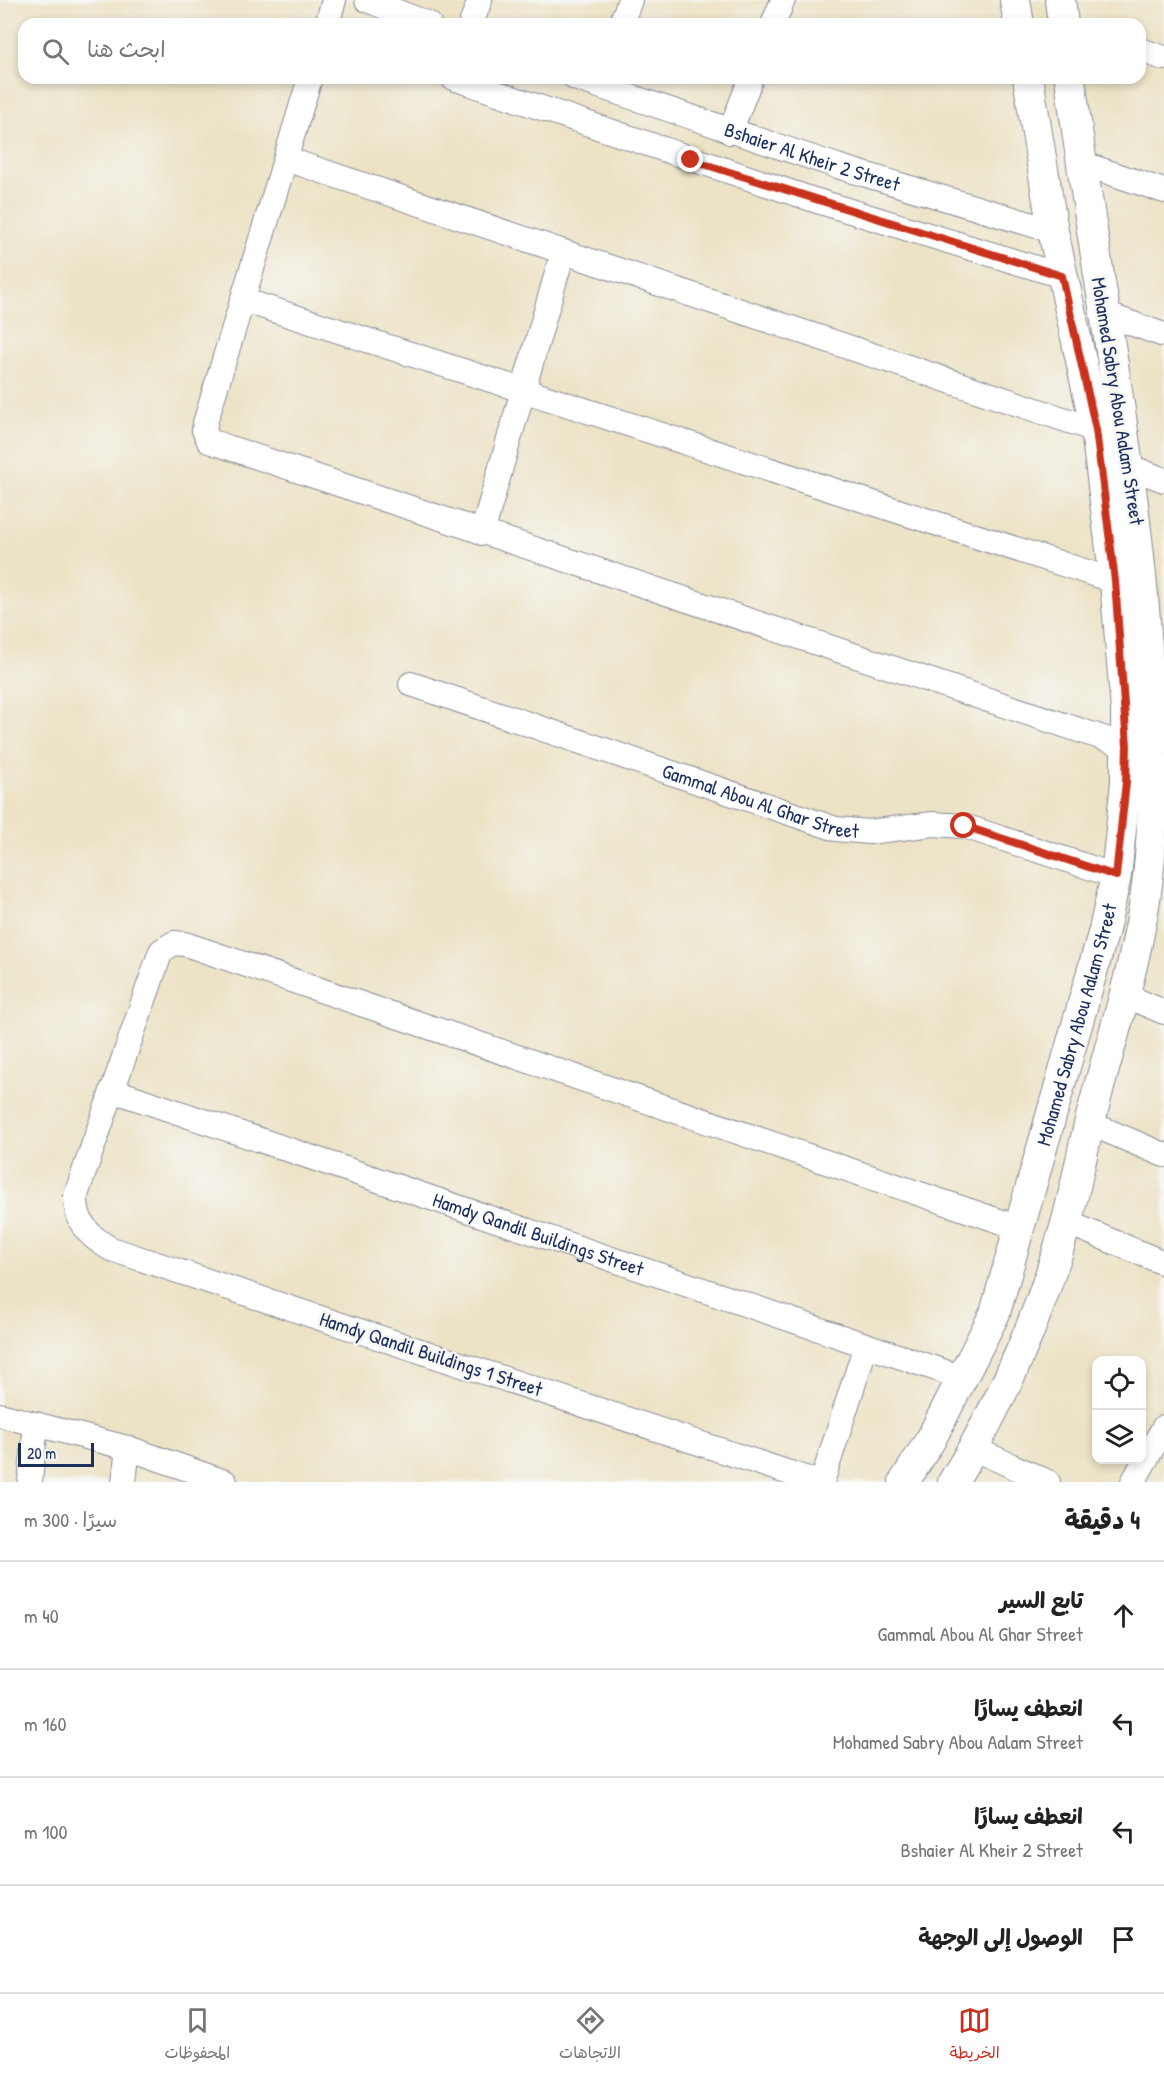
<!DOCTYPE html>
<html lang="ar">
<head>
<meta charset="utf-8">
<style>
  body { margin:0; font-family:"Patrick Hand","Playpen Sans Arabic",sans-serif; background:#f6f6f6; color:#222; direction:rtl }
  .controls { position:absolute; right:18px; bottom:18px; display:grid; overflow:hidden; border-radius:12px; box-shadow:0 3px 9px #0003 }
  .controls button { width:54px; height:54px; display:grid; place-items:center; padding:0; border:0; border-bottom:2px solid #e0e0e0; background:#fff; color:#222; font:30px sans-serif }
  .scale { position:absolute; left:18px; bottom:15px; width:76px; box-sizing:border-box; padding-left:6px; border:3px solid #1b2f5e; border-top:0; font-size:16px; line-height:21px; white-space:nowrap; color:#1b2f5e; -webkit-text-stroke:4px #f6f6f2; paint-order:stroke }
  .stop { position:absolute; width:18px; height:18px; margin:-14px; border:4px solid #c8321e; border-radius:50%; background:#fff }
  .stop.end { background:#c8321e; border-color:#fff; box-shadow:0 2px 6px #0008 }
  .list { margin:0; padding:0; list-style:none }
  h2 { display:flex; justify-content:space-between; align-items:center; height:78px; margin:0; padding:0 24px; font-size:26px }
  h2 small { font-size:20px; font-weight:400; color:#767676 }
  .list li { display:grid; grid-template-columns:39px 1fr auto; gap:18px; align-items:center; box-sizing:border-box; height:108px; padding:0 24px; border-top:2px solid #e0e0e0 }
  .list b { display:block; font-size:22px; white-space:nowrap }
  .list p { margin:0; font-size:20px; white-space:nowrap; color:#767676 }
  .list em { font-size:20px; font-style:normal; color:#767676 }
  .icon { flex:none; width:33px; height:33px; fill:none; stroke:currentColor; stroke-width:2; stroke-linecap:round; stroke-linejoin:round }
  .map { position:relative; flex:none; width:1164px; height:1482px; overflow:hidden; direction:ltr }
  .search { position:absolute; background:#fff; box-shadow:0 3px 9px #0003; left:18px; right:18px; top:18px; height:66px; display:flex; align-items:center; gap:15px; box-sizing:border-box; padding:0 21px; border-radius:18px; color:#767676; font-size:22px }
  .sheet { height:510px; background:#fff }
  nav { display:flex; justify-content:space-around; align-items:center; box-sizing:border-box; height:84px; border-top:2px solid #e0e0e0; background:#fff; font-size:16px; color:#767676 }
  nav a { display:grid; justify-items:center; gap:3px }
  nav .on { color:#c8321e }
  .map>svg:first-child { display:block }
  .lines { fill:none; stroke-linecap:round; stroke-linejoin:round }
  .minor-casing { stroke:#848892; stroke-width:26 }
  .tertiary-casing { stroke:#848892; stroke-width:32 }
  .minor { stroke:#fff; stroke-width:24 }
  .tertiary { stroke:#fff; stroke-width:30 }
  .route { stroke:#c8321e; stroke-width:8 }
  .labels { text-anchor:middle; stroke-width:5; stroke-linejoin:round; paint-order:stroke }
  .street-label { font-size:20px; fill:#1b2f5e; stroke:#f6f6f2 }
</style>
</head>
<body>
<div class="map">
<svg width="1164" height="1482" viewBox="0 0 1164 1482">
  <rect width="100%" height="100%" fill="#f6f6f2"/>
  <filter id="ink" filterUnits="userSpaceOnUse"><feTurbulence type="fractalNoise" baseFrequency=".0167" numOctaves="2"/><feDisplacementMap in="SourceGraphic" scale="12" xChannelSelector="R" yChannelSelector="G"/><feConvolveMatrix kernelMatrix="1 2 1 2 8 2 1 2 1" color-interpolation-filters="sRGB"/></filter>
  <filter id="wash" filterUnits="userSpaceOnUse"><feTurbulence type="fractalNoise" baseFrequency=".008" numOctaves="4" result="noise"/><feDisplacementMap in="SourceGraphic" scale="24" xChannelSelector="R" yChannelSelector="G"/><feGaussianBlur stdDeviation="1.35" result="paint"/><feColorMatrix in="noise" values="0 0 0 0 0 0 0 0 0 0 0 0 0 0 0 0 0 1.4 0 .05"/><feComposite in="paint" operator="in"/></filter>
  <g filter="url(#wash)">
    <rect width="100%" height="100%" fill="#ece2c5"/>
  </g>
  <g filter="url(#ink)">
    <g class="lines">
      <g class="minor-casing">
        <g id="minor">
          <polyline points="367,0 429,24"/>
          <polyline points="327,24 334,0"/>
          <polyline points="471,24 480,0"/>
          <polyline points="621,24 630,0"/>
          <polyline points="773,24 783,0"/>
          <polyline points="1140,50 1164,58"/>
          <polyline points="310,78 205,423 204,430 209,441 1127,746"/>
          <polyline points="453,78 814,200 1062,276"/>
          <path id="s1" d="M 575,78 L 837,166 L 1053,231"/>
          <polyline points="730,132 751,78"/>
          <polyline points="286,159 1096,430"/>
          <polyline points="1081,163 1164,191"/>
          <polyline points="243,300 1115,581"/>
          <polyline points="1105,314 1164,335"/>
          <polyline points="1130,467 1164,480"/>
          <polyline points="482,533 563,252"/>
          <path id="s2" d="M 411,684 L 836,829 L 869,832 L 933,824 L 964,826 L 1116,876"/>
          <polyline points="1124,995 1164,1012"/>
          <path id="s3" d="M 112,1090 L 963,1378"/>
          <polyline points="1089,1123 1164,1155"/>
          <polyline points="1066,1222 1164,1263"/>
          <polyline points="0,1415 128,1448 225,1482"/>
          <polyline points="974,1449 1048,1482"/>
          <polyline points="30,1482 36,1424"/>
          <polyline points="124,1482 128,1448"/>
          <path d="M 817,1482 L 111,1249 C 88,1236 75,1222 76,1195 L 161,951 L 174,943 L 185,944 L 1020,1228"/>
          <polyline points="822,1482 866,1345"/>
          <polyline points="1133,1482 1164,1427"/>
        </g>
      </g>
      <g class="tertiary-casing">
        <g id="tertiary">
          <polyline points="1015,0 1019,24"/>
          <polyline points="1060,0 1063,24"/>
          <path id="s4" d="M 904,1482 L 931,1439 L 995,1313 L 1104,930 L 1116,876 L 1126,782 L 1126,710 L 1115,581 L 1096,430 L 1053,231 L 1028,78"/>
          <path d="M 953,1482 C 1003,1401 1040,1315 1066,1224 C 1075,1191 1081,1157 1089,1125 C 1109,1045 1137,966 1147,885 C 1157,806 1153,725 1147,646 C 1134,455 1094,268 1070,78"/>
        </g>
      </g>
      <use href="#minor" class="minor"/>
      <use href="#tertiary" class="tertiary"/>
    </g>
  </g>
  <g class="lines" filter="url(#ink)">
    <polyline class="route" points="691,160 1062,276 1096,430 1115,581 1127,746 1126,782 1116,876 964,826"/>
  </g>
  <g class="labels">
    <g class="street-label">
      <text dy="7" stroke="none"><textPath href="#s1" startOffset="250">Bshaier Al Kheir 2 Street</textPath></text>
      <text transform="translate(1118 401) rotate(81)" y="7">Mohamed Sabry Abou Aalam Street</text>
      <text dy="7" stroke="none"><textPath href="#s2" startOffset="369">Gammal Abou Al Ghar Street</textPath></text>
      <text dy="7" stroke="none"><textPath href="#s4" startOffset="492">Mohamed Sabry Abou Aalam Street</textPath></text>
      <text dy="7" stroke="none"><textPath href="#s3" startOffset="450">Hamdy Qandil Buildings Street</textPath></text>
      <text transform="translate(431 1354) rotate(18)" y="7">Hamdy Qandil Buildings 1 Street</text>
    </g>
  </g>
</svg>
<div class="controls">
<button><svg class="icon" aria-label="locate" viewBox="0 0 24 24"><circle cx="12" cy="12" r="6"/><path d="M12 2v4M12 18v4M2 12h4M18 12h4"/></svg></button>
<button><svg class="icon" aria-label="layers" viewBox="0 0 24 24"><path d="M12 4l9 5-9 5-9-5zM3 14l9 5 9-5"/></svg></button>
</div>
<div class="scale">20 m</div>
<div class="stop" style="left:964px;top:826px"></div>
<div class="stop end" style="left:691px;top:160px"></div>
<div class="search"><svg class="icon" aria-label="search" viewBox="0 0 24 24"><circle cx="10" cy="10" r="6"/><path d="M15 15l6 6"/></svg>ابحث هنا</div>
</div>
<section class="sheet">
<h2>4 دقيقة<small>سيرًا · 300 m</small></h2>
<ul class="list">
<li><svg class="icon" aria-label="ahead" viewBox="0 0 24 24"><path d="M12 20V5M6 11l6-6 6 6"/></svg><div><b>تابع السير</b><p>Gammal Abou Al Ghar Street</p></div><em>40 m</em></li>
<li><svg class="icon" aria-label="left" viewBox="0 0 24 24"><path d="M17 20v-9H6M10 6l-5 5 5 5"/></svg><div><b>انعطف يسارًا</b><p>Mohamed Sabry Abou Aalam Street</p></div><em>160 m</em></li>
<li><svg class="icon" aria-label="left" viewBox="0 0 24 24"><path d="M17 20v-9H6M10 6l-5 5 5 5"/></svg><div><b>انعطف يسارًا</b><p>Bshaier Al Kheir 2 Street</p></div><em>100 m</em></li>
<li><svg class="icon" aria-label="arrive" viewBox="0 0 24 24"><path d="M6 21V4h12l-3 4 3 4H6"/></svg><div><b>الوصول إلى الوجهة</b></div></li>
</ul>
</section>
<nav>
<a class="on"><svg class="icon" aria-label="map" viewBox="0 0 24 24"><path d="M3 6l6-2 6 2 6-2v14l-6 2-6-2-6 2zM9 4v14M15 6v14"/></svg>الخريطة</a>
<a><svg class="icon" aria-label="directions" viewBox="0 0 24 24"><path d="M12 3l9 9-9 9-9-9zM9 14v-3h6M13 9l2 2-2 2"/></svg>الاتجاهات</a>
<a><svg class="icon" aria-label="saved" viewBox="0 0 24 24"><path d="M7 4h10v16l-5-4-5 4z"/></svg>المحفوظات</a>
</nav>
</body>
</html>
